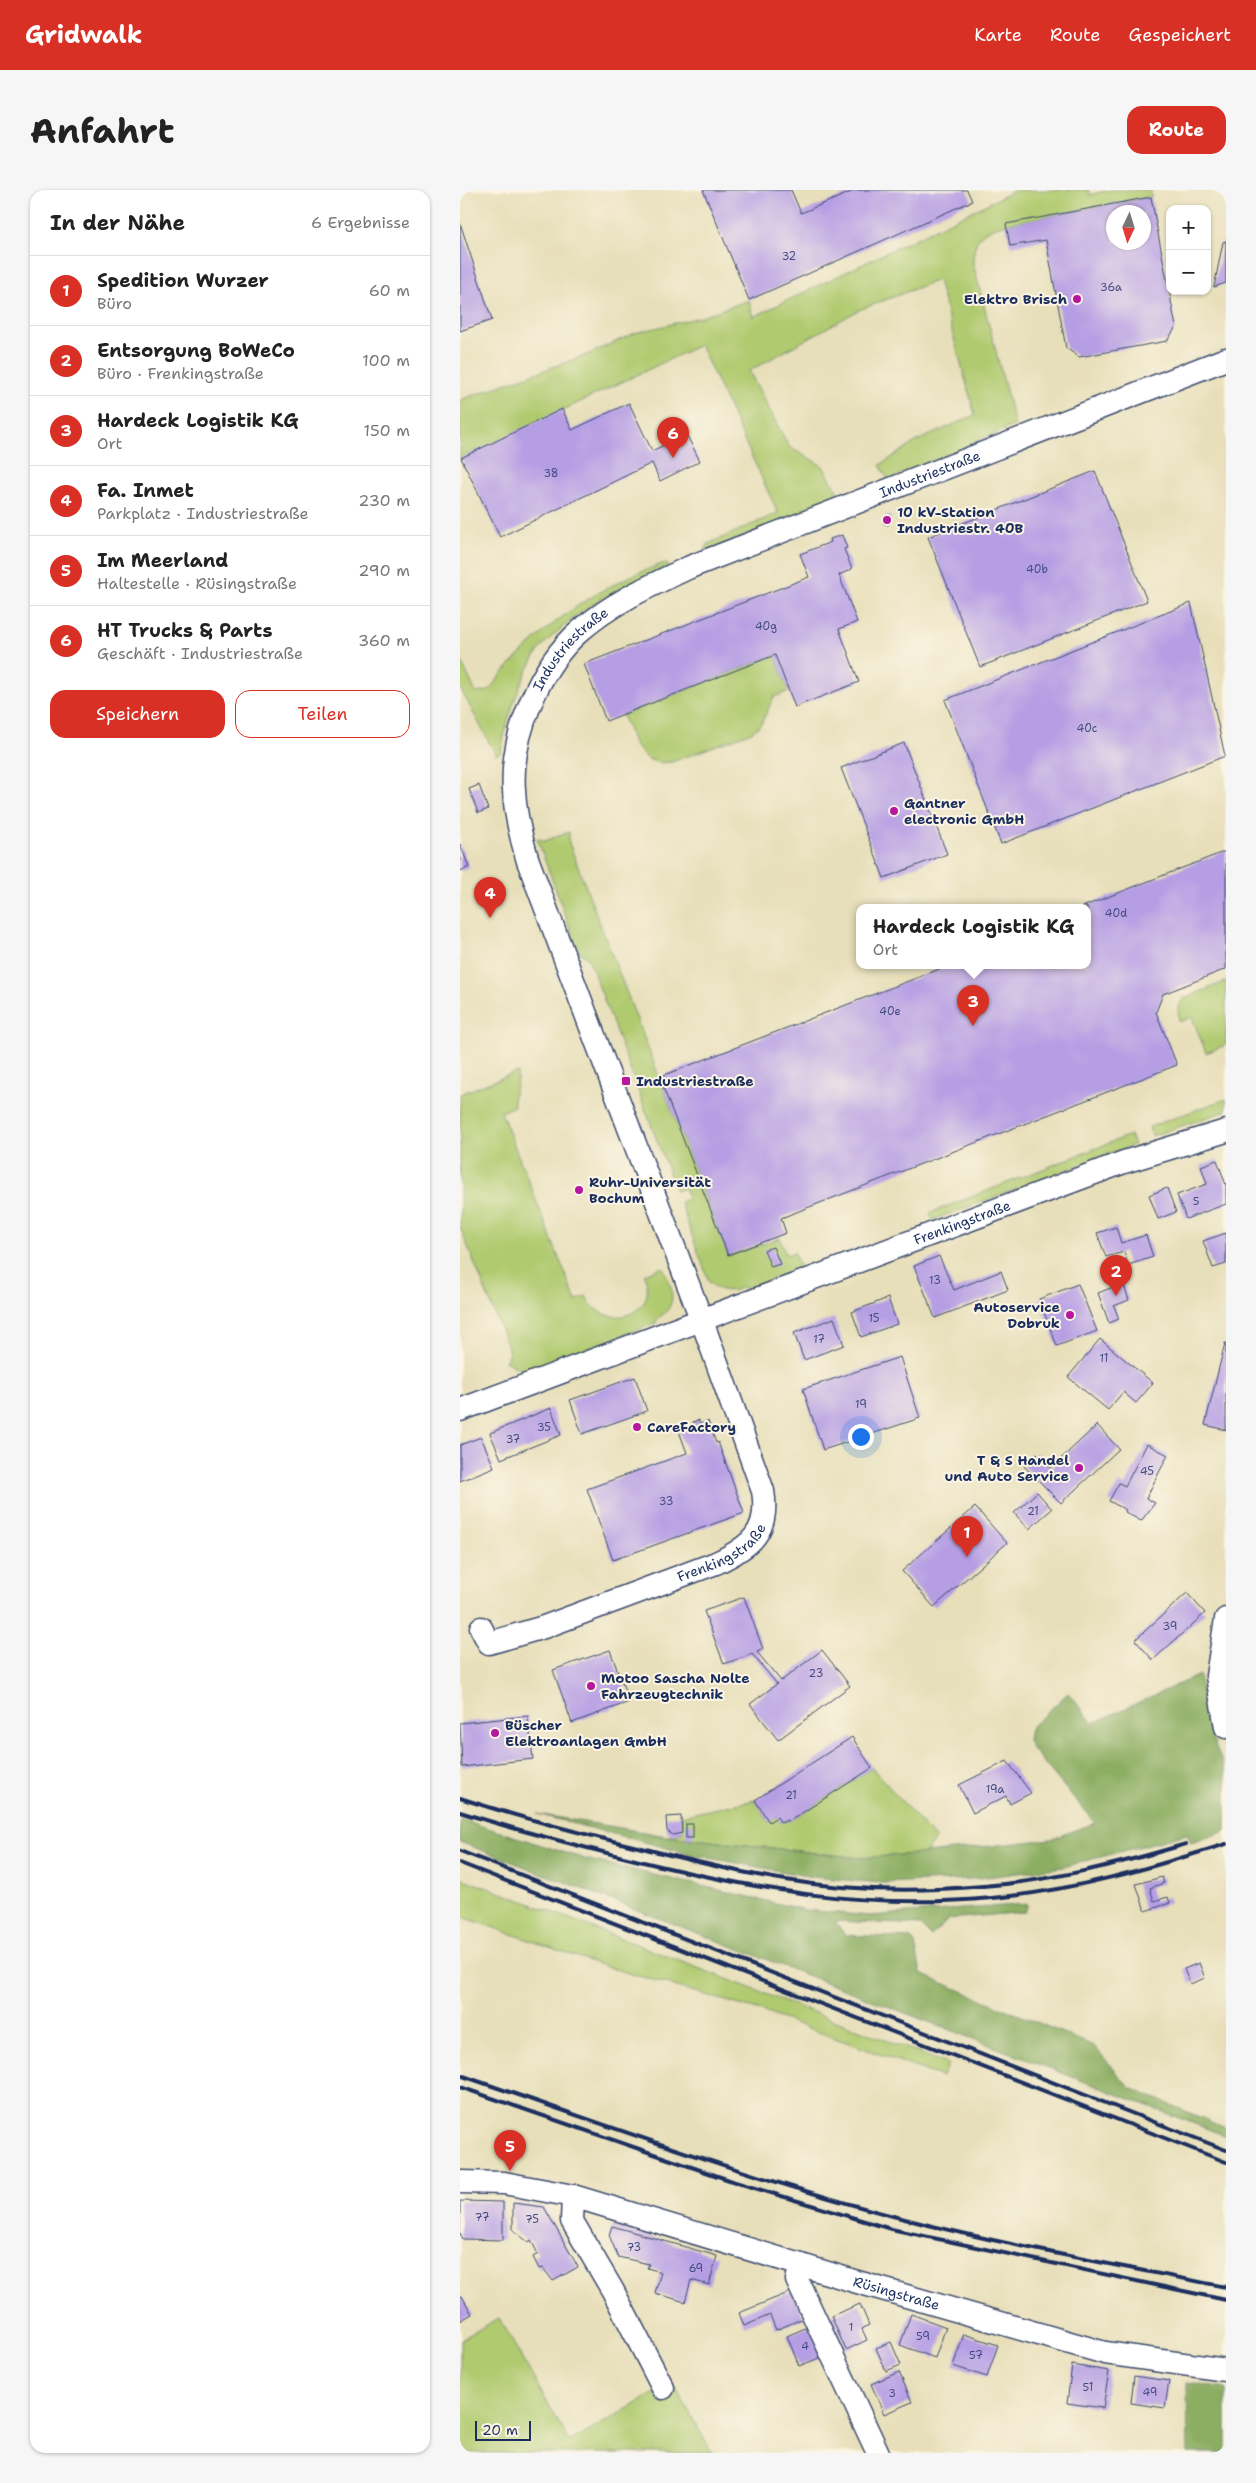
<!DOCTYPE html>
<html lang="de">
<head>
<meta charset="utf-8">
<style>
  body { margin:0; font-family:"Shantell Sans",sans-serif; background:#f6f6f6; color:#222 }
  .controls { position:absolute; right:15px; top:15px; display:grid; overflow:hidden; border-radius:10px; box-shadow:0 1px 4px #0004 }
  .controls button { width:45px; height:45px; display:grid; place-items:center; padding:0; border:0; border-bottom:1px solid #e0e0e0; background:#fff; color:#222; font:25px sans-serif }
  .compass { position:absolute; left:646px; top:15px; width:45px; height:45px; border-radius:50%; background:#fff; box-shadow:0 1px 4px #0004; rotate:184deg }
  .scale { position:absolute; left:15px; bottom:12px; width:56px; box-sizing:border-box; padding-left:5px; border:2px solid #1b2f5e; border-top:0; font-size:14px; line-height:18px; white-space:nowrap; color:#1b2f5e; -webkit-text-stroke:4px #fcf5e5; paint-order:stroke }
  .you { position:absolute; left:400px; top:1246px; width:18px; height:18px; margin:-12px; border:4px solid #fff; border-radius:50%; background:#1a73e8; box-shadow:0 0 0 8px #1a73e833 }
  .badge { display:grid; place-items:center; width:32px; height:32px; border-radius:50%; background:#d93025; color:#fff; font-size:16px; font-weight:700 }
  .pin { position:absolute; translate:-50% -41px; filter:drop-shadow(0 1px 2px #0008) }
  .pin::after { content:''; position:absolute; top:26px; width:18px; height:15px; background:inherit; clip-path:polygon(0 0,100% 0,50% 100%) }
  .popup { position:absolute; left:396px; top:714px; width:235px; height:65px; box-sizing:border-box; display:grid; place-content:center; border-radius:10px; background:#fff; filter:drop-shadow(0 1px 4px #0005); font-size:16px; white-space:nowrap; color:#767676 }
  .popup b { font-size:19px; color:#222 }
  .popup::after { content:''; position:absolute; left:50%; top:100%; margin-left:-10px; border:10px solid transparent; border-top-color:#fff }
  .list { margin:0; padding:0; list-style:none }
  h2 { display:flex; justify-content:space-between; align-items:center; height:65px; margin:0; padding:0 20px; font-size:21px }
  h2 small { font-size:16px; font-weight:400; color:#767676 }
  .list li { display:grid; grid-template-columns:32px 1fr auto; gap:15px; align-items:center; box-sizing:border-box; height:70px; padding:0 20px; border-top:1px solid #e0e0e0 }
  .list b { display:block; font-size:19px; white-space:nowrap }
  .list p { margin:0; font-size:16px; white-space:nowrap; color:#767676 }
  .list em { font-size:16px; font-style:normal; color:#767676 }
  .actions { display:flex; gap:10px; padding:15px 20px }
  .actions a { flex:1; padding:11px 0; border:1px solid #d93025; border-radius:15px; text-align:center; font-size:18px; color:#d93025 }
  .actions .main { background:#d93025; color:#fff }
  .map { position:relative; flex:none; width:766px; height:2263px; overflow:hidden; border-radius:15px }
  header { display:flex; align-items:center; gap:30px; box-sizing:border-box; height:70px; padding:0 25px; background:#d93025; color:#fff }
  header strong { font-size:24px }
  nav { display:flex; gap:28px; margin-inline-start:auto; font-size:18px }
  .intro { display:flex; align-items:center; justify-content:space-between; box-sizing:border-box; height:120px; padding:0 30px }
  h1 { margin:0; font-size:35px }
  .button { padding:12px 22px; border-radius:15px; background:#d93025; color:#fff; font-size:18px; font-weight:700 }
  main { display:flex; gap:30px; padding:0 30px }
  aside { flex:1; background:#fff; border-radius:15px; box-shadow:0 1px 4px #0004 }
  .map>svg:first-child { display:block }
  .green { fill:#b0ca70; stroke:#667c67 }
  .forest { fill:#8cae62; stroke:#546e60 }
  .building { fill:#b59ee4; fill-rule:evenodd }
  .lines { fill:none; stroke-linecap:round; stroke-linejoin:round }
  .minor-casing { stroke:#3a496c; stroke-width:25 }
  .minor { stroke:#fff; stroke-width:22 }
  .rail { stroke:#1b2f5e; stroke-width:4 }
  .poi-dot { fill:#b5179e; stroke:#fcf5e5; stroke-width:2 }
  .labels { text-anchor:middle; stroke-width:4; stroke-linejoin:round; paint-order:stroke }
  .number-label { font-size:11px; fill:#424b80 }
  .poi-label { font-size:14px; font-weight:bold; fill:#1b2f5e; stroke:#fcf5e5; text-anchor:start }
  .street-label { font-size:14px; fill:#1b2f5e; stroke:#fcf5e5 }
</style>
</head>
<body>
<header>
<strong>Gridwalk</strong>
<nav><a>Karte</a><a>Route</a><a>Gespeichert</a></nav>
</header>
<div class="intro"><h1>Anfahrt</h1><a class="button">Route</a></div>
<main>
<aside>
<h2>In der Nähe<small>6 Ergebnisse</small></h2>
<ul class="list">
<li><span class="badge">1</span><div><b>Spedition Wurzer</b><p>Büro</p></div><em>60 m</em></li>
<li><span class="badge">2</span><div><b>Entsorgung BoWeCo</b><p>Büro · Frenkingstraße</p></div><em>100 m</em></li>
<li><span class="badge">3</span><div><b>Hardeck Logistik KG</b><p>Ort</p></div><em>150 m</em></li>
<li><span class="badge">4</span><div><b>Fa. Inmet</b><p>Parkplatz · Industriestraße</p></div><em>230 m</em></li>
<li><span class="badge">5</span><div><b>Im Meerland</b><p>Haltestelle · Rüsingstraße</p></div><em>290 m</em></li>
<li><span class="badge">6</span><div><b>HT Trucks &amp; Parts</b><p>Geschäft · Industriestraße</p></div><em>360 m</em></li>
</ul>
<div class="actions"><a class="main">Speichern</a><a>Teilen</a></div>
</aside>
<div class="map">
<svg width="766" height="2263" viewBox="0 0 766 2263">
  <rect width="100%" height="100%" fill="#fcf5e5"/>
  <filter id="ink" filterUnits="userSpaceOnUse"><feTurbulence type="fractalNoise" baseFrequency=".02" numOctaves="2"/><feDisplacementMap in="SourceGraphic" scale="10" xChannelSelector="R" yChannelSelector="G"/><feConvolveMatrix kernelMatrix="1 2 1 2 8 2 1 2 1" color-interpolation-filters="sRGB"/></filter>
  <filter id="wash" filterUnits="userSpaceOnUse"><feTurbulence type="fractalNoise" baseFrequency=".0096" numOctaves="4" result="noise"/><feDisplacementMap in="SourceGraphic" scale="20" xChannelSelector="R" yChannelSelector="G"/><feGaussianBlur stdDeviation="1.12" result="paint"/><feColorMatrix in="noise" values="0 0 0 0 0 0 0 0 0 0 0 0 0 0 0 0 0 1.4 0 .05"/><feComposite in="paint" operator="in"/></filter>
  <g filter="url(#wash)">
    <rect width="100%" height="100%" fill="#e7dfb9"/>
    <g class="green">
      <path d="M 556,0 L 629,0 L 630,5 L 649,0 L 691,0 L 691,7 L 546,34 C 521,41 514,47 513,73 L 555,235 L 428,290 L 420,275 L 457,251 L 515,225 L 478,90 L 399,120 L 289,181 L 329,257 L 363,276 L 378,303 L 373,311 L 244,362 L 248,354 L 318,323 L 240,155 L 0,269 L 0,210 L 129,164 L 175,143 L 240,127 L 289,110 L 293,127 Z"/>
      <path d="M 205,373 L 208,375 L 207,377 C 166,393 129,413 96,443 C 91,448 84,453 80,459 C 60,488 47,527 41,562 L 36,565 L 0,498 L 0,468 L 16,503 L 28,501 C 76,440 131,398 205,373 Z"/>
      <polygon points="315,465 329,501 314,507 301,534 292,542 212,572 199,573 188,569 176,557 162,525"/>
      <path d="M 109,642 L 109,653 L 268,1066 L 320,1048 L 326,1065 L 334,1062 L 340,1078 L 287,1100 L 283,1097 C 270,1103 259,1102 249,1092 L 220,1012 L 228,1009 L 224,998 L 216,1001 L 129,770 L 118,760 L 79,654 L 77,648 L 85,651 Z"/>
      <polygon points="766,791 766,855 746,863 732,827 719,832 718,818 723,809"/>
      <path d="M 57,882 C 59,894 51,903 54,916 L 41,922 L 116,1111 L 126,1106 C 142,1143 202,1126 184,1084 L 203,1077 C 209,1091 218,1108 206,1122 C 202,1126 197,1127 196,1133 L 65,1182 L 45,1171 L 49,1164 L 48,1157 L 0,1037 L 0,904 Z"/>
      <polygon points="766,909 766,921 692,946 689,937"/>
      <polygon points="670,945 674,955 473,1030 470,1023"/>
      <polygon points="412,1578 475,1648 467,1663 400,1668 207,1646 222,1643 221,1626 295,1610 309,1632 317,1627 321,1633 327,1630 328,1632"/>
      <polygon points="0,1688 53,1707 488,1874 482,1887 301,1821 144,1776 0,1726"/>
      <polygon points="39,2128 110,2252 213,2193 252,2263 0,2263 0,2150"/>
    </g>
    <g class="forest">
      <polygon points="739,1485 747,1533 766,1583 766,1641 731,1653 727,1644 603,1677 512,1689 421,1693 352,1687 233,1665 77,1624 207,1646 400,1668 467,1663 591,1649 635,1633 573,1560 568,1550 570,1538 608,1503 633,1533"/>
      <polygon points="0,1629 125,1669 346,1720 409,1726 568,1714 565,1722 489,1729 471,1746 460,1735 375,1731 385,1745 450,1748 455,1753 461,1784 634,1856 670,1898 766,1938 766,1946 0,1652"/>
      <polygon points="727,2192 766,2198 766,2263 728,2263"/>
    </g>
    <g id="blocks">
      <g class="building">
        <polygon points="243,0 331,0 341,23 396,0 507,0 512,11 289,110"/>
        <path d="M 691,7 L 716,137 L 707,151 L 619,167 L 606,158 L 586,50 L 550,56 L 546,34 ZM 654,22 L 684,22 L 684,52 L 654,52 Z"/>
        <polygon points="0,33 32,130 0,141"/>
        <polygon points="766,51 766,93 754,97 763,52"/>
        <polygon points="169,213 192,261 226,244 240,271 200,291 192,273 40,347 1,268 102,219 112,240"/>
        <polygon points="635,281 687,411 520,477 468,347"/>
        <polygon points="427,325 431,326 428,335 423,333"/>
        <polygon points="382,345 387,358 384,359 392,379 379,385 397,432 379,439 399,492 335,517 315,465 146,531 124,474 349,387 340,364 371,352 370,349"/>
        <polygon points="731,413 765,566 541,654 485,510"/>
        <polygon points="444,553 487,664 424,688 381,578"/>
        <polygon points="19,595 28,619 18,623 9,599"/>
        <polygon points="0,654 9,677 0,681"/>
        <polygon points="766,661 766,779 703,804 696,822 717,875 321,1028 326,1043 268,1065 199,887 490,775 627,775 627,717 622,717"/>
        <polygon points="757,970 766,995 766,1014 726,1029 717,1005 747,994 741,976"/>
        <polygon points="707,998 716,1022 698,1029 689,1005"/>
        <polygon points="656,1037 661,1053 686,1045 693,1067 668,1075 664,1062 646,1067 637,1043"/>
        <polygon points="766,1043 766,1074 753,1078 743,1051"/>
        <polygon points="313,1057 320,1074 311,1077 304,1060"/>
        <polygon points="479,1066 494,1100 541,1081 548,1100 475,1128 454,1076"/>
        <polygon points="663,1093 669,1110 654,1116 659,1129 649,1133 638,1103"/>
        <polygon points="618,1094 637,1141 597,1156 579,1109"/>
        <polygon points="428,1108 437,1134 401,1147 392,1122"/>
        <polygon points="374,1128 384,1155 344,1170 334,1143"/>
        <polygon points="640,1149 693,1193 676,1213 663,1202 648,1220 608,1187"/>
        <polygon points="765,1153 766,1153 766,1240 745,1235"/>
        <polygon points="440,1167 460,1228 363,1260 343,1199"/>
        <polygon points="175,1187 187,1221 122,1244 110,1210"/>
        <polygon points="91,1218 101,1245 41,1269 30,1243"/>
        <polygon points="239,1230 240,1234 248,1231 256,1253 258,1252 284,1323 153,1370 127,1299 227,1263 219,1241 234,1235 233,1232"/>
        <polygon points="637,1235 659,1259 601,1313 564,1276 577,1263 591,1278"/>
        <polygon points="21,1247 34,1277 0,1291 0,1255"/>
        <polygon points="687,1254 708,1265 686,1308 695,1313 681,1331 665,1322 666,1320 649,1311 659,1293 665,1296"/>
        <polygon points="577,1302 592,1319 569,1339 554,1323"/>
        <polygon points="515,1317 547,1353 474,1417 442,1381"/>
        <polygon points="727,1403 745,1423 693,1470 675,1450"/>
        <polygon points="284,1407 303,1459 297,1462 321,1491 362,1460 390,1496 318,1550 290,1514 317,1494 292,1464 264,1474 244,1421"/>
        <polygon points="150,1460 169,1512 112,1533 93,1480"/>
        <polygon points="68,1526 73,1569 2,1577 0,1533"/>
        <polygon points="392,1547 412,1578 328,1632 327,1630 321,1633 317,1627 309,1632 295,1610"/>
        <polygon points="547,1571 571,1603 550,1614 546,1606 513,1623 499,1595"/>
        <polygon points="221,1626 222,1643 213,1645 207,1641 206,1627"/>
        <rect x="226" y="1634" width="7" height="14"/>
        <polygon points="702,1687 704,1693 690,1698 694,1711 708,1707 710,1713 685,1721 676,1694"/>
        <polygon points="739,1773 745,1788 730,1794 724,1779"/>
        <polygon points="0,2011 43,2012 43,2050 3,2049 0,2043"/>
        <polygon points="53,2013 84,2017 118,2077 93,2091 83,2078 79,2079 73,2067 78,2064 71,2050 68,2052 53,2040"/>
        <polygon points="152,2036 257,2066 249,2095 231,2090 225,2112 195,2103 201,2082 187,2078 189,2074 158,2067 149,2045"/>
        <polygon points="333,2101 344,2128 316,2140 310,2125 284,2136 279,2123"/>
        <polygon points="2,2106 12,2124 0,2131 0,2107"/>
        <polygon points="400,2114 409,2135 402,2139 407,2150 386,2160 371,2126"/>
        <polygon points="451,2124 486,2137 475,2168 440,2155"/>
        <polygon points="350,2136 362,2167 339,2176 327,2146"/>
        <polygon points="504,2144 538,2155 527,2187 493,2176"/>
        <polygon points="431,2152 441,2175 426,2181 416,2158"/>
        <polygon points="612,2175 649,2181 643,2218 607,2213"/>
        <polygon points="439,2182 452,2212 424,2224 411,2194"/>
        <polygon points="674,2186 709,2191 705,2218 671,2213"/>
      </g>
    </g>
  </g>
  <g filter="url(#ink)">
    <use href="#blocks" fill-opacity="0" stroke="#3a496c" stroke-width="1"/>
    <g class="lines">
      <g class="minor-casing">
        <g id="minor">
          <path id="s1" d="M 0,1220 L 664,972 L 766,941"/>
          <polyline points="766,1429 757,1486 766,1537"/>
          <path id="s2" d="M 21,1438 L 29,1453 L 84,1437 L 256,1373 C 290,1357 310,1342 303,1301 L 242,1131 L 68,671 C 61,648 55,625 54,600 C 50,546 80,475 121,440 C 153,412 192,395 230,377 L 766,169"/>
          <path id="s3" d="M 0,1992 L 44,1993 L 113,2006 L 394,2091 L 645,2163 L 766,2180"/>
          <polyline points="113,2006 112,2031 153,2101 203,2198"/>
          <polyline points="341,2075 337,2090 418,2263"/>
        </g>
      </g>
      <use href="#minor" class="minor"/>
      <g class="rail">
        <path d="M 0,1608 C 61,1628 123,1644 186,1659 C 232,1671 279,1683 326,1690 C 390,1701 458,1702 523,1696 C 592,1691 659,1674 726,1654"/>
        <path d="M 0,1622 C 55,1640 111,1654 167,1668 C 292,1699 402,1720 532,1708 C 613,1701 690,1678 766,1654"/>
        <polyline points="0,1661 766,1960"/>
        <polyline points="0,1673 766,1972"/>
        <path d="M 0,1885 C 144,1934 287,1987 433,2026 C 543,2055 655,2075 766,2097"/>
        <polyline points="0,1897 275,1992 431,2039 766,2110"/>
      </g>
    </g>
  </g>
  <g class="poi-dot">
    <circle cx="617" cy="109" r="5"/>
    <circle cx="427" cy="330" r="5"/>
    <circle cx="434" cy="621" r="5"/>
    <rect x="161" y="886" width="10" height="10" rx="2.5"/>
    <circle cx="119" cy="1000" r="5"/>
    <circle cx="610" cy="1125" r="5"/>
    <circle cx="177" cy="1237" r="5"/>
    <circle cx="619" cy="1278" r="5"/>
    <circle cx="131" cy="1496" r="5"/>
    <circle cx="35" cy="1543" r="5"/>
  </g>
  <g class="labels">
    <g class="number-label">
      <text x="329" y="70">32</text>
      <text x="651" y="101">36a</text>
      <text x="91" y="287">38</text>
      <text x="577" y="383">40b</text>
      <text x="306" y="440">40g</text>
      <text x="627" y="542">40c</text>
      <text x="656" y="727">40d</text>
      <text x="430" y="825">40e</text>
      <text x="736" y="1015">5</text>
      <text x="475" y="1094">13</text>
      <text x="414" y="1132">15</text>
      <text x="359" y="1153">17</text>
      <text x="644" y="1172">11</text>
      <text x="401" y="1218">19</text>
      <text x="84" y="1241">35</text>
      <text x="53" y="1253">37</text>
      <text x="687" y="1285">45</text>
      <text x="206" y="1315">33</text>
      <text x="573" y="1325">21</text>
      <text x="710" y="1440">39</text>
      <text x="356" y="1487">23</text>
      <text x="535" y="1603">19a</text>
      <text x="331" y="1609">21</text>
      <text x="22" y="2031">77</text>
      <text x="72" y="2033">75</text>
      <text x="174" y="2061">73</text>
      <text x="236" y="2082">69</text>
      <text x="391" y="2141">1</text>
      <text x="463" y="2150">59</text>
      <text x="345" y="2160">4</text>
      <text x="516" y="2169">57</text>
      <text x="628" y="2201">51</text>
      <text x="690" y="2206">49</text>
      <text x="432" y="2207">3</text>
    </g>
    <g class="poi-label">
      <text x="607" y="114" text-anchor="end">Elektro Brisch</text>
      <text x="437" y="327">10 kV-Station<tspan x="437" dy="16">Industriestr. 40B</tspan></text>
      <text x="444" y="618">Gantner<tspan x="444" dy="16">electronic GmbH</tspan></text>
      <text x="176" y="896">Industriestraße</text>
      <text x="129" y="997">Ruhr-Universität<tspan x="129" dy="16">Bochum</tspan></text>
      <text x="600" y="1122" text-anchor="end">Autoservice<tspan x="600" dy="16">Dobruk</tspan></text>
      <text x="187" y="1242">CareFactory</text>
      <text x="609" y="1275" text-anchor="end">T &amp; S Handel<tspan x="609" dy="16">und Auto Service</tspan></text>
      <text x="141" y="1493">Motoo Sascha Nolte<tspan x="141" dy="16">Fahrzeugtechnik</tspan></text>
      <text x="45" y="1540">Büscher<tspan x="45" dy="16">Elektroanlagen GmbH</tspan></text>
    </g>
    <g class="street-label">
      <text dy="5" stroke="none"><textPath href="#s2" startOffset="1660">Industriestraße</textPath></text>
      <text dy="5" stroke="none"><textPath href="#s2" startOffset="1255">Industriestraße</textPath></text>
      <text dy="5" stroke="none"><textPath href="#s1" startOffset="536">Frenkingstraße</textPath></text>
      <text dy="5" stroke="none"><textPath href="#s2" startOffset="268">Frenkingstraße</textPath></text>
      <text dy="5" stroke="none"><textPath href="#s3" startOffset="452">Rüsingstraße</textPath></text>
    </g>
  </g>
</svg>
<div class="controls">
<button>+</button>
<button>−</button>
</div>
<svg class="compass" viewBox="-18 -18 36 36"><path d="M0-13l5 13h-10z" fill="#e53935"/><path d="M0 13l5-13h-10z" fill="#767676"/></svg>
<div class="scale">20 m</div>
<div class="you"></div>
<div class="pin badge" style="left:507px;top:1367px">1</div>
<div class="pin badge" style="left:656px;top:1106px">2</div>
<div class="pin badge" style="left:513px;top:836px">3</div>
<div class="popup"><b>Hardeck Logistik KG</b>Ort</div>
<div class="pin badge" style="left:30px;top:728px">4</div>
<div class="pin badge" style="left:50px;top:1981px">5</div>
<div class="pin badge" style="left:213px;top:268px">6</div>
</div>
</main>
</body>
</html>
